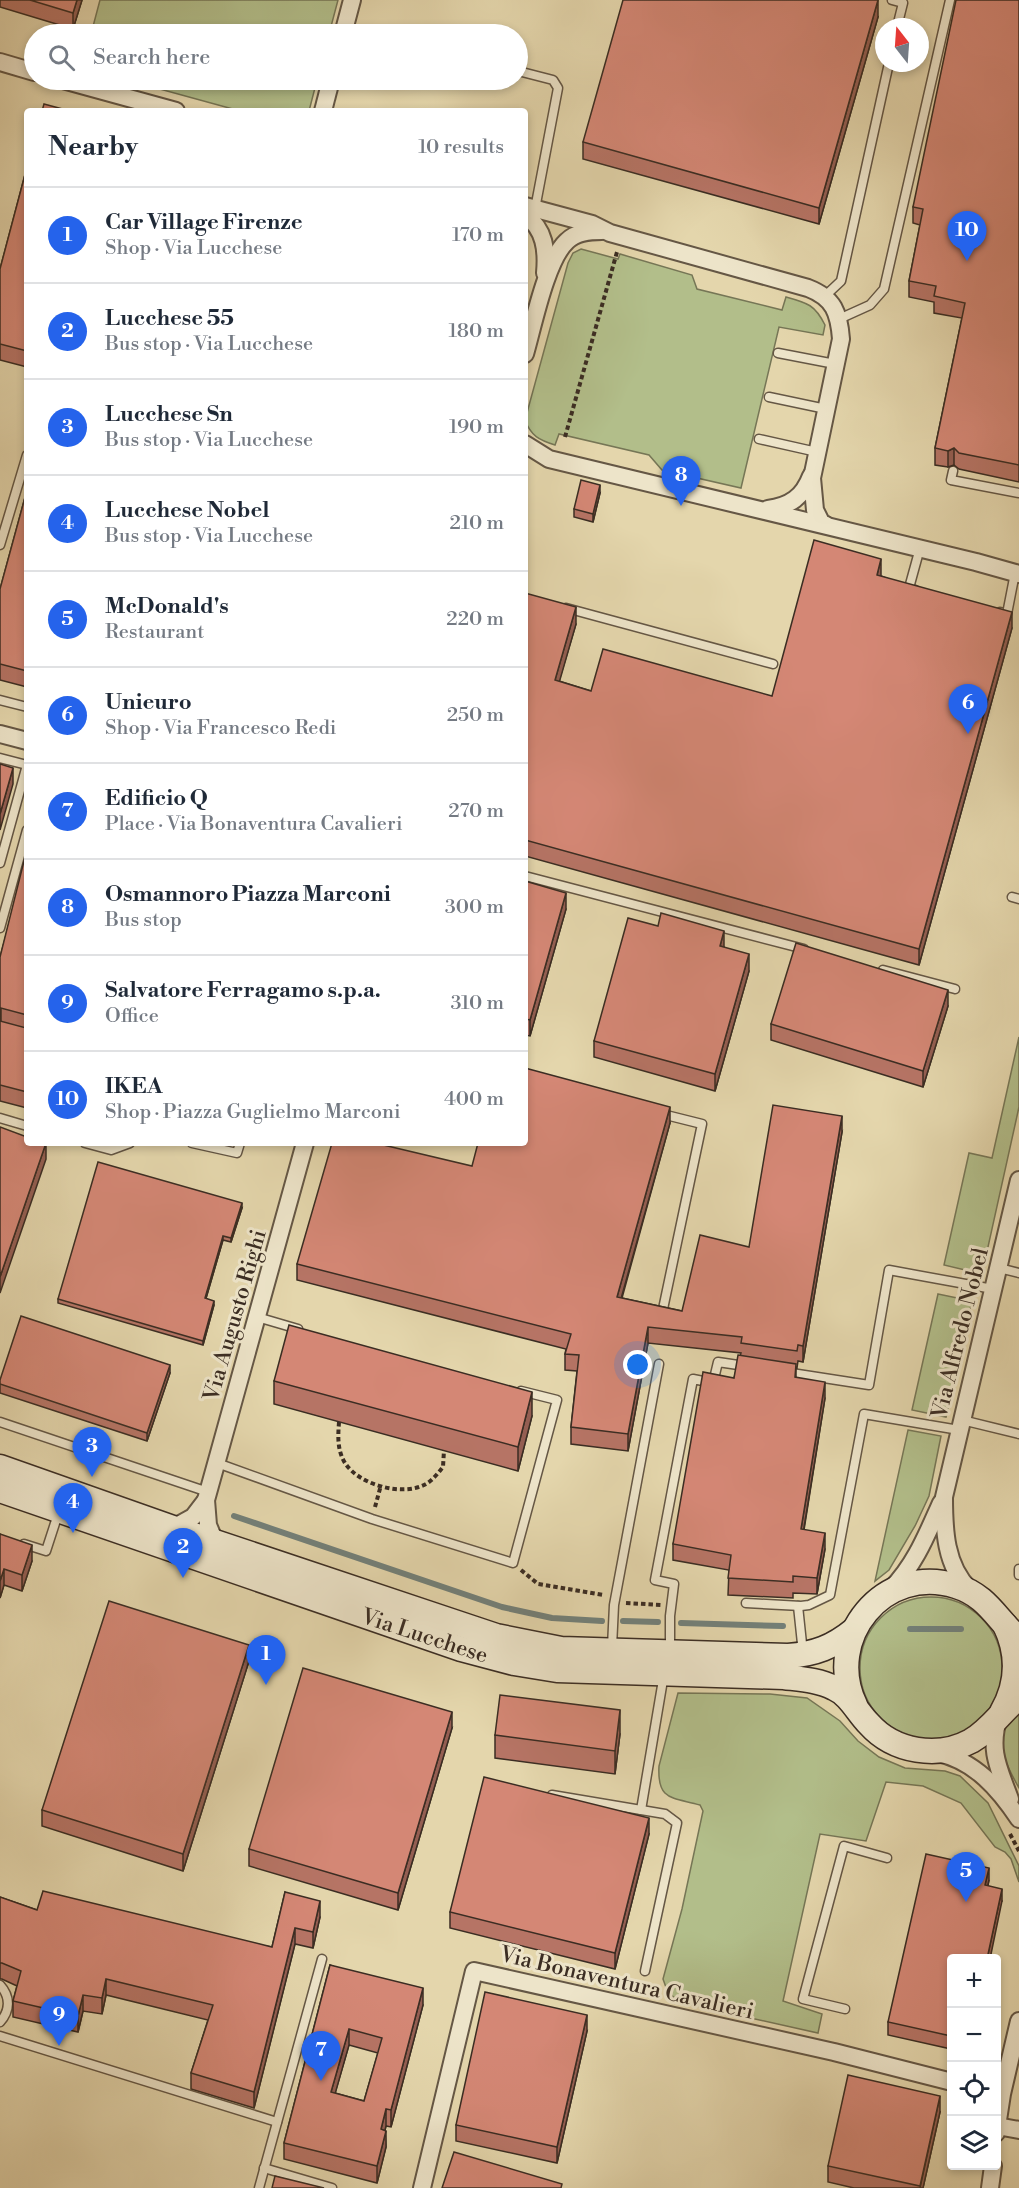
<!DOCTYPE html>
<html lang="en">
<head>
<meta charset="utf-8">
<style>
  body { margin:0; font-family:"Libre Bodoni",serif; background:#f6f6f7; color:#1f2937 }
  .controls { position:absolute; right:18px; bottom:18px; display:grid; overflow:hidden; border-radius:6px; box-shadow:0 3px 9px #0003 }
  .controls button { width:54px; height:54px; display:grid; place-items:center; padding:0; border:0; border-bottom:2px solid #e0e1e3; background:#fff; color:#1f2937; font:30px sans-serif }
  .compass { position:absolute; left:875px; top:18px; width:54px; height:54px; border-radius:50%; background:#fff; box-shadow:0 3px 9px #0003; rotate:343deg }
  .you { position:absolute; left:638px; top:1365px; width:21px; height:21px; margin:-15px; border:4px solid #fff; border-radius:50%; background:#1a73e8; box-shadow:0 0 0 9px #1a73e833 }
  .badge { display:grid; place-items:center; width:39px; height:39px; border-radius:50%; background:#2563eb; color:#fff; font-size:20px; font-weight:700 }
  .pin { position:absolute; translate:-50% -50px; filter:drop-shadow(0 2px 3px #0008) }
  .pin::after { content:''; position:absolute; top:32px; width:21px; height:18px; background:inherit; clip-path:polygon(0 0,100% 0,50% 100%) }
  .list { margin:0; padding:0; list-style:none }
  h2 { display:flex; justify-content:space-between; align-items:center; height:78px; margin:0; padding:0 24px; font-size:26px }
  h2 small { font-size:20px; font-weight:400; color:#747a83 }
  .list li { display:grid; grid-template-columns:39px 1fr auto; gap:18px; align-items:center; box-sizing:border-box; height:96px; padding:0 24px; border-top:2px solid #e0e1e3 }
  .list b { display:block; font-size:22px; white-space:nowrap }
  .list p { margin:0; font-size:20px; white-space:nowrap; color:#747a83 }
  .list em { font-size:20px; font-style:normal; color:#747a83 }
  .icon { flex:none; width:33px; height:33px; fill:none; stroke:currentColor; stroke-width:2; stroke-linecap:round; stroke-linejoin:round }
  .map { position:relative; flex:none; width:1019px; height:2188px; overflow:hidden }
  .search { position:absolute; background:#fff; box-shadow:0 3px 9px #0003; left:24px; top:24px; width:504px; height:66px; display:flex; align-items:center; gap:15px; box-sizing:border-box; padding:0 21px; border-radius:33px; color:#747a83; font-size:22px }
  .panel { position:absolute; background:#fff; box-shadow:0 3px 9px #0003; left:24px; top:108px; width:504px; height:1038px; border-radius:6px }
  .map>svg:first-child { display:block }
  .green { fill:#b2be8a; stroke:#767656; stroke-width:1.5 }
  .lines { fill:none; stroke-linecap:round; stroke-linejoin:round }
  .stream { stroke:#738079; stroke-width:6 }
  .lane-casing { stroke:#655745; stroke-width:11 }
  .street-casing { stroke:#655745; stroke-width:20 }
  .secondary-casing { stroke:#3b2d23; stroke-width:27 }
  .path { stroke:#3b2d23; stroke-width:4; stroke-dasharray:4.5 3; stroke-linecap:butt }
  .lane { stroke:#ede4c9; stroke-width:8 }
  .street { stroke:#ede4c9; stroke-width:16 }
  .secondary { stroke:#ede4c9; stroke-width:24 }
  .wall { fill:#b67465; stroke:#3b2d23; stroke-width:1.5; fill-rule:evenodd }
  .shaded-wall { fill:#945e52; stroke:#3b2d23; stroke-width:1.5 }
  .building { fill:#d48775; stroke:#3b2d23; stroke-width:1.5; fill-rule:evenodd }
  .labels { text-anchor:middle; stroke-width:6; stroke-linejoin:round; paint-order:stroke }
  .street-label { font-size:22px; fill:#3b2d23; stroke:#ede4c9 }
</style>
</head>
<body>
<div class="map">
<svg width="1019" height="2188" viewBox="0 0 1019 2188">
  <rect width="100%" height="100%" fill="#e4d6ac"/>
  <filter id="stains"><feTurbulence type="fractalNoise" baseFrequency=".00333" numOctaves="4"/><feColorMatrix values="0 0 0 0 .2 0 0 0 0 .09 0 0 0 0 .02 0 0 0 .5 -.17"/></filter>
  <radialGradient id="worn" r=".72"><stop offset=".6" stop-color="#630" stop-opacity="0"/><stop offset="1" stop-color="#630" stop-opacity=".3"/></radialGradient>
  <g class="green">
    <polygon points="100,0 338,0 329,34 91,34"/>
    <polygon points="127,80 317,80 309,111 240,111"/>
    <path d="M 581,249 L 618,259 L 620,254 L 692,275 L 697,289 L 782,310 L 786,297 C 808,303 815,305 825,325 L 823,335 L 779,327 L 741,488 L 662,470 L 649,455 L 559,434 L 555,445 C 539,440 531,436 525,420 L 568,263 L 573,253 Z"/>
    <polygon points="1019,1037 1019,1107 982,1274 944,1265 969,1153 992,1158"/>
    <polygon points="938,1294 972,1301 946,1417 912,1410"/>
    <polygon points="908,1430 941,1436 929,1496 915,1526 889,1570 875,1581"/>
    <circle cx="931" cy="1668" r="71"/>
    <path d="M 678,1693 L 770,1694 L 807,1698 L 840,1721 L 858,1741 L 879,1757 L 905,1768 L 945,1771 L 960,1776 L 988,1803 L 1019,1866 L 1019,1882 L 1011,1859 L 1005,1852 L 995,1847 L 961,1803 L 923,1786 L 886,1782 L 866,1841 L 820,1834 L 783,2001 L 822,2014 L 818,2033 L 678,2002 L 667,1990 L 663,1979 L 682,1909 L 703,1811 L 700,1805 C 672,1797 657,1801 659,1766 Z"/>
    <path d="M 1019,1705 L 1019,1788 C 1009,1770 995,1746 1005,1725 C 1008,1718 1015,1712 1019,1705 Z"/>
  </g>
  <g class="lines">
    <g class="stream">
      <polyline points="234,1516 502,1607 552,1618 602,1621"/>
      <polyline points="623,1621 658,1622"/>
      <polyline points="681,1623 783,1626"/>
      <polyline points="910,1629 961,1629"/>
    </g>
    <g class="lane-casing">
      <g id="lane">
        <polyline points="892,0 903,3 897,27"/>
        <polyline points="518,71 553,80 558,88 535,209"/>
        <polyline points="825,296 841,281 889,63"/>
        <polyline points="839,319 870,305 884,289 950,0"/>
        <polyline points="778,353 835,364"/>
        <polyline points="769,397 826,409"/>
        <polyline points="759,439 817,452"/>
        <polyline points="953,471 951,480 1019,493"/>
        <polyline points="0,545 27,455"/>
        <polyline points="915,590 909,588 920,548"/>
        <polyline points="566,608 773,664"/>
        <polyline points="1000,612 1007,614 1015,573"/>
        <polyline points="0,700 27,707"/>
        <polyline points="0,758 27,765"/>
        <polyline points="0,863 27,765"/>
        <polyline points="525,876 804,949"/>
        <polyline points="1012,897 1019,899"/>
        <polyline points="0,928 27,830"/>
        <polyline points="883,970 955,989"/>
        <polyline points="662,1114 702,1124 663,1309"/>
        <polyline points="0,1118 27,1126"/>
        <polyline points="85,1143 111,1150 130,1143"/>
        <polyline points="192,1143 237,1153 240,1143"/>
        <polyline points="999,1268 1019,1273"/>
        <polyline points="257,1317 298,1329"/>
        <polyline points="785,1372 869,1385 889,1270 993,1289"/>
        <polyline points="962,1420 1019,1434"/>
        <polyline points="0,1422 208,1492"/>
        <polyline points="217,1463 372,1519 513,1563 557,1400 521,1391"/>
        <polyline points="24,1544 46,1551 59,1511"/>
        <polyline points="1019,1569 1019,1575"/>
        <polyline points="746,1603 801,1606 809,1605 830,1595 864,1414 959,1430"/>
        <polyline points="798,1606 803,1653"/>
        <polyline points="612,1647 614,1605 659,1364"/>
        <polyline points="670,1651 670,1616 674,1584 655,1580 693,1379 713,1383 718,1362 745,1366"/>
        <polyline points="552,1795 665,1814 677,1823 645,1971"/>
        <polyline points="641,1810 664,1674"/>
        <path d="M 0,1985 C 11,1997 10,2011 0,2022"/>
        <polyline points="845,2009 803,1999 844,1846 887,1858"/>
        <polyline points="0,2036 277,2122"/>
        <polyline points="264,2168 332,2188"/>
        <polyline points="259,2188 322,1959"/>
      </g>
    </g>
    <g class="street-casing">
      <g id="street">
        <polyline points="343,34 352,0"/>
        <polyline points="0,62 34,72"/>
        <polyline points="63,80 176,111"/>
        <polyline points="323,111 331,80"/>
        <path d="M 525,206 L 592,224 L 610,233 L 808,288 C 834,298 839,313 841,339 L 812,478 L 815,510 L 821,522 L 826,525"/>
        <path d="M 525,215 C 545,229 547,251 545,273"/>
        <path d="M 525,354 C 533,327 546,260 567,241 C 576,232 589,231 602,231"/>
        <polyline points="525,444 549,459 976,562 1019,574"/>
        <path d="M 768,509 C 790,506 803,497 811,476"/>
        <polyline points="0,734 27,741"/>
        <polyline points="173,1528 193,1517 206,1500"/>
        <polyline points="215,1542 208,1525 206,1500 305,1143"/>
        <path d="M 891,1589 C 915,1565 927,1534 941,1503"/>
        <path d="M 970,1590 C 945,1566 944,1529 944,1497 L 1019,1180"/>
        <path d="M 999,1717 C 988,1749 999,1769 1010,1799"/>
        <path d="M 938,1753 C 975,1761 999,1789 1019,1819"/>
        <polyline points="997,2126 1019,2130"/>
        <polyline points="996,2133 1002,2094 1019,2021"/>
        <polyline points="422,2188 474,1971 834,2052 952,2082"/>
        <polyline points="990,2188 993,2166"/>
      </g>
    </g>
    <g class="secondary-casing">
      <g id="secondary">
        <path d="M 0,1467 L 173,1528 L 475,1629 L 496,1636 L 561,1649 L 788,1656 C 815,1654 833,1647 854,1630"/>
        <path d="M 0,1490 L 461,1649 L 514,1663 L 557,1670 L 784,1677 C 800,1679 819,1680 834,1688 C 850,1695 857,1712 869,1724 C 894,1752 938,1759 971,1741 C 990,1730 1002,1711 1019,1697"/>
        <path d="M 855,1705 C 823,1638 884,1563 956,1586 C 988,1596 996,1619 1019,1639"/>
        <path d="M 1002,1712 C 1018,1684 1019,1654 1005,1625"/>
      </g>
    </g>
    <g class="path">
      <polyline points="565,437 617,252"/>
      <path d="M 339,1422 C 338,1436 337,1450 345,1463 C 359,1485 403,1497 426,1484 C 433,1480 438,1473 443,1467 L 444,1450"/>
      <polyline points="375,1507 381,1485"/>
      <polyline points="521,1570 538,1584 603,1595"/>
      <polyline points="626,1603 661,1605"/>
      <polyline points="1010,1834 1019,1851"/>
    </g>
    <use href="#lane" class="lane"/>
    <use href="#street" class="street"/>
    <use href="#secondary" class="secondary"/>
  </g>
  <g class="wall">
    <polygon points="0,0 82,0 73,29 0,7"/>
    <polygon points="1019,0 1019,482 959,469 954,465 948,467 935,465 935,448 962,318 934,313 934,302 909,297 909,281 920,225 913,223 913,207"/>
    <polygon points="878,17 819,224 583,159 583,142"/>
    <polygon points="27,167 27,367 0,360 0,269"/>
    <polygon points="27,490 27,687 0,680 0,589"/>
    <polygon points="600,493 593,522 574,517 574,509"/>
    <polygon points="881,576 1012,628 919,965 525,856 525,593 576,624 559,681 591,691 772,696"/>
    <polygon points="27,858 27,1108 0,1101 0,957"/>
    <polygon points="525,881 566,909 530,1036 525,1035"/>
    <polygon points="724,947 749,971 715,1091 594,1057 594,1041"/>
    <polygon points="948,1006 923,1087 771,1040 771,1024"/>
    <polygon points="670,1123 622,1298 682,1311 749,1247 842,1132 803,1362 798,1361 797,1368 796,1367 796,1377 825,1398 804,1530 825,1549 817,1594 793,1593 793,1598 728,1595 729,1570 673,1560 673,1544 734,1378 741,1353 648,1343 628,1451 571,1444 571,1427 577,1371 565,1370 565,1354 566,1349 297,1280 297,1264 472,1166"/>
    <polygon points="242,1208 231,1242 223,1240 206,1298 214,1305 203,1345 58,1303 58,1299"/>
    <polygon points="170,1373 147,1441 0,1393 0,1380"/>
    <polygon points="274,1381 532,1416 518,1471 274,1404"/>
    <polygon points="0,1534 32,1561 22,1591 4,1585 0,1598"/>
    <polygon points="249,1661 183,1871 42,1826 42,1810"/>
    <polygon points="452,1728 398,1910 249,1866 249,1849"/>
    <polygon points="620,1734 615,1774 495,1758 495,1735"/>
    <polygon points="649,1834 615,1969 450,1928 450,1912"/>
    <polygon points="989,1880 988,1886 1002,1901 951,1959 951,2049 888,2035 888,2022"/>
    <polygon points="285,1892 320,1917 313,1948 295,1944 254,2108 191,2089 191,2073 208,2020 106,1995 102,2014 83,2011 78,2032 13,2017 13,2001 17,1986 2,1979 0,1979 0,1897 37,1910 272,1947"/>
    <path d="M 330,1965 L 423,2005 L 391,2127 L 386,2126 L 385,2130 L 386,2147 L 377,2183 L 284,2159 L 284,2143 ZM 349,2045 L 378,2053 L 364,2101 L 335,2093 Z"/>
    <polygon points="587,2031 557,2163 456,2141 456,2125"/>
    <polygon points="940,2112 923,2188 854,2188 828,2182 828,2166"/>
  </g>
  <g class="shaded-wall">
    <polygon points="77,0 82,0 73,29 73,13"/>
    <polygon points="878,0 878,17 819,224 819,208"/>
    <polygon points="954,448 954,465 948,467 948,451"/>
    <polygon points="600,485 600,493 593,522 593,514"/>
    <polygon points="881,559 881,575 877,591 877,575"/>
    <polygon points="576,607 576,624 555,697 555,680"/>
    <polygon points="1012,612 1012,628 919,965 919,949"/>
    <polygon points="13,768 13,784 0,830 0,814"/>
    <polygon points="566,893 566,909 530,1036 530,1020"/>
    <polygon points="724,931 724,947 720,946"/>
    <polygon points="749,954 749,971 715,1091 715,1074"/>
    <polygon points="948,990 948,1006 923,1087 923,1071"/>
    <polygon points="1,1008 1,1025 0,1025 0,1009"/>
    <polygon points="670,1107 670,1123 617,1313 617,1297"/>
    <polygon points="842,1116 842,1132 803,1362 803,1346"/>
    <polygon points="46,1143 46,1159 0,1293 0,1277"/>
    <polygon points="242,1203 242,1208 231,1242 231,1238"/>
    <polygon points="223,1236 223,1240 205,1302 205,1298"/>
    <polygon points="214,1301 214,1305 203,1345 203,1341"/>
    <polygon points="648,1327 648,1343 628,1451 628,1434"/>
    <polygon points="170,1365 170,1373 147,1441 147,1433"/>
    <polygon points="825,1382 825,1398 801,1546 801,1529"/>
    <polygon points="532,1392 532,1416 518,1471 518,1447"/>
    <polygon points="825,1533 825,1549 817,1594 817,1578"/>
    <polygon points="32,1545 32,1561 22,1591 22,1575"/>
    <polygon points="4,1569 4,1585 0,1598 0,1581"/>
    <polygon points="249,1645 249,1661 183,1871 183,1854"/>
    <polygon points="620,1710 620,1734 615,1774 615,1751"/>
    <polygon points="452,1712 452,1728 398,1910 398,1893"/>
    <polygon points="649,1818 649,1834 615,1969 615,1953"/>
    <polygon points="989,1868 989,1880 985,1897 985,1885"/>
    <polygon points="1002,1889 1002,1901 990,1959 987,1959"/>
    <polygon points="320,1901 320,1917 313,1948 313,1932"/>
    <polygon points="295,1928 295,1944 254,2108 254,2092"/>
    <polygon points="106,1979 106,1995 102,2014 102,1998"/>
    <polygon points="423,1988 423,2005 391,2127 391,2110"/>
    <polygon points="83,1995 83,2011 78,2032 78,2016"/>
    <polygon points="587,2015 587,2031 557,2163 557,2147"/>
    <polygon points="349,2029 349,2045 331,2108 331,2092"/>
    <polygon points="940,2096 940,2112 923,2188 920,2188"/>
    <polygon points="386,2109 386,2126 381,2146 381,2129"/>
    <polygon points="386,2131 386,2147 377,2183 377,2166"/>
  </g>
  <g class="building">
    <polygon points="30,0 77,0 73,13"/>
    <polygon points="623,0 878,0 819,208 583,142"/>
    <polygon points="956,0 1019,0 1019,465 959,453 954,448 948,451 935,448 965,303 934,296 936,286 909,281 923,209 913,207"/>
    <polygon points="44,104 70,111 42,111"/>
    <polygon points="27,167 27,351 0,344 0,269"/>
    <polygon points="581,480 600,485 593,514 574,509"/>
    <polygon points="27,490 27,671 0,664 0,589"/>
    <polygon points="814,540 881,559 877,575 1012,612 919,949 525,840 525,593 576,607 555,680 591,691 603,649 772,696"/>
    <polygon points="0,764 13,768 0,814"/>
    <polygon points="25,857 27,858 27,1015 1,1008 0,1009 0,957"/>
    <polygon points="525,881 566,893 530,1020 525,1019"/>
    <polygon points="661,913 724,931 720,946 749,954 715,1074 594,1041 628,918 658,926"/>
    <polygon points="796,943 948,990 923,1071 771,1024"/>
    <polygon points="0,1021 26,1028 27,1027 27,1092 0,1085"/>
    <polygon points="525,1068 670,1107 617,1297 682,1311 700,1235 749,1247 773,1105 842,1116 803,1346 798,1345 797,1351 741,1343 742,1337 648,1327 628,1434 571,1427 579,1355 565,1354 571,1334 297,1264 332,1143 375,1143 472,1166 478,1143 525,1143"/>
    <polygon points="0,1127 27,1137 27,1143 46,1143 0,1277"/>
    <polygon points="98,1162 242,1203 231,1238 223,1236 205,1298 214,1301 203,1341 58,1299"/>
    <polygon points="21,1316 170,1365 147,1433 0,1384 0,1380"/>
    <polygon points="289,1325 532,1392 518,1447 274,1381"/>
    <polygon points="738,1355 796,1364 795,1377 825,1382 801,1529 825,1533 817,1578 793,1576 793,1582 728,1578 731,1555 673,1544 703,1372 734,1378"/>
    <polygon points="0,1534 32,1545 22,1575 4,1569 0,1581"/>
    <polygon points="109,1601 249,1645 183,1854 42,1810"/>
    <polygon points="303,1668 452,1712 398,1893 249,1849"/>
    <polygon points="500,1695 620,1710 615,1751 495,1735"/>
    <polygon points="484,1777 649,1818 615,1953 450,1912"/>
    <polygon points="926,1854 989,1868 985,1885 1002,1889 987,1959 951,1959 951,2036 888,2022"/>
    <polygon points="43,1891 272,1947 285,1892 320,1901 313,1932 295,1928 254,2092 191,2073 213,2005 106,1979 102,1998 83,1995 78,2016 13,2001 21,1971 2,1963 0,1963 0,1897 37,1910"/>
    <path d="M 330,1965 L 423,1988 L 391,2110 L 386,2109 L 381,2129 L 386,2131 L 377,2166 L 284,2143 ZM 349,2029 L 382,2038 L 364,2101 L 331,2092 Z"/>
    <polygon points="485,1992 587,2015 557,2147 456,2125"/>
    <polygon points="848,2075 940,2096 920,2186 828,2166"/>
    <polygon points="454,2152 562,2184 561,2188 442,2188"/>
    <polygon points="275,2176 324,2188 272,2188"/>
  </g>
  <g class="labels">
    <g class="street-label">
      <text transform="translate(234 1315) rotate(-74)" y="8">Via Augusto Righi</text>
      <text transform="translate(959 1333) rotate(-76)" y="8">Via Alfredo Nobel</text>
      <text transform="translate(425 1635) rotate(18)" y="8">Via Lucchese</text>
      <text transform="translate(627 1982) rotate(13)" y="8">Via Bonaventura Cavalieri</text>
    </g>
  </g>
  <rect width="100%" height="100%" filter="url(#stains)"/>
  <rect width="100%" height="100%" fill="url(#worn)"/>
</svg>
<div class="controls">
<button>+</button>
<button>−</button>
<button><svg class="icon" aria-label="locate" viewBox="0 0 24 24"><circle cx="12" cy="12" r="6"/><path d="M12 2v4M12 18v4M2 12h4M18 12h4"/></svg></button>
<button><svg class="icon" aria-label="layers" viewBox="0 0 24 24"><path d="M12 4l9 5-9 5-9-5zM3 14l9 5 9-5"/></svg></button>
</div>
<svg class="compass" viewBox="-18 -18 36 36"><path d="M0-13l5 13h-10z" fill="#e53935"/><path d="M0 13l5-13h-10z" fill="#747a83"/></svg>
<div class="you"></div>
<div class="pin badge" style="left:266px;top:1685px">1</div>
<div class="pin badge" style="left:183px;top:1578px">2</div>
<div class="pin badge" style="left:92px;top:1477px">3</div>
<div class="pin badge" style="left:73px;top:1533px">4</div>
<div class="pin badge" style="left:966px;top:1902px">5</div>
<div class="pin badge" style="left:968px;top:734px">6</div>
<div class="pin badge" style="left:321px;top:2081px">7</div>
<div class="pin badge" style="left:681px;top:506px">8</div>
<div class="pin badge" style="left:59px;top:2046px">9</div>
<div class="pin badge" style="left:967px;top:261px">10</div>
<div class="search"><svg class="icon" aria-label="search" viewBox="0 0 24 24"><circle cx="10" cy="10" r="6"/><path d="M15 15l6 6"/></svg>Search here</div>
<section class="panel">
<h2>Nearby<small>10 results</small></h2>
<ul class="list">
<li><span class="badge">1</span><div><b>Car Village Firenze</b><p>Shop · Via Lucchese</p></div><em>170 m</em></li>
<li><span class="badge">2</span><div><b>Lucchese 55</b><p>Bus stop · Via Lucchese</p></div><em>180 m</em></li>
<li><span class="badge">3</span><div><b>Lucchese Sn</b><p>Bus stop · Via Lucchese</p></div><em>190 m</em></li>
<li><span class="badge">4</span><div><b>Lucchese Nobel</b><p>Bus stop · Via Lucchese</p></div><em>210 m</em></li>
<li><span class="badge">5</span><div><b>McDonald's</b><p>Restaurant</p></div><em>220 m</em></li>
<li><span class="badge">6</span><div><b>Unieuro</b><p>Shop · Via Francesco Redi</p></div><em>250 m</em></li>
<li><span class="badge">7</span><div><b>Edificio Q</b><p>Place · Via Bonaventura Cavalieri</p></div><em>270 m</em></li>
<li><span class="badge">8</span><div><b>Osmannoro Piazza Marconi</b><p>Bus stop</p></div><em>300 m</em></li>
<li><span class="badge">9</span><div><b>Salvatore Ferragamo s.p.a.</b><p>Office</p></div><em>310 m</em></li>
<li><span class="badge">10</span><div><b>IKEA</b><p>Shop · Piazza Guglielmo Marconi</p></div><em>400 m</em></li>
</ul>
</section>
</div>
</body>
</html>
